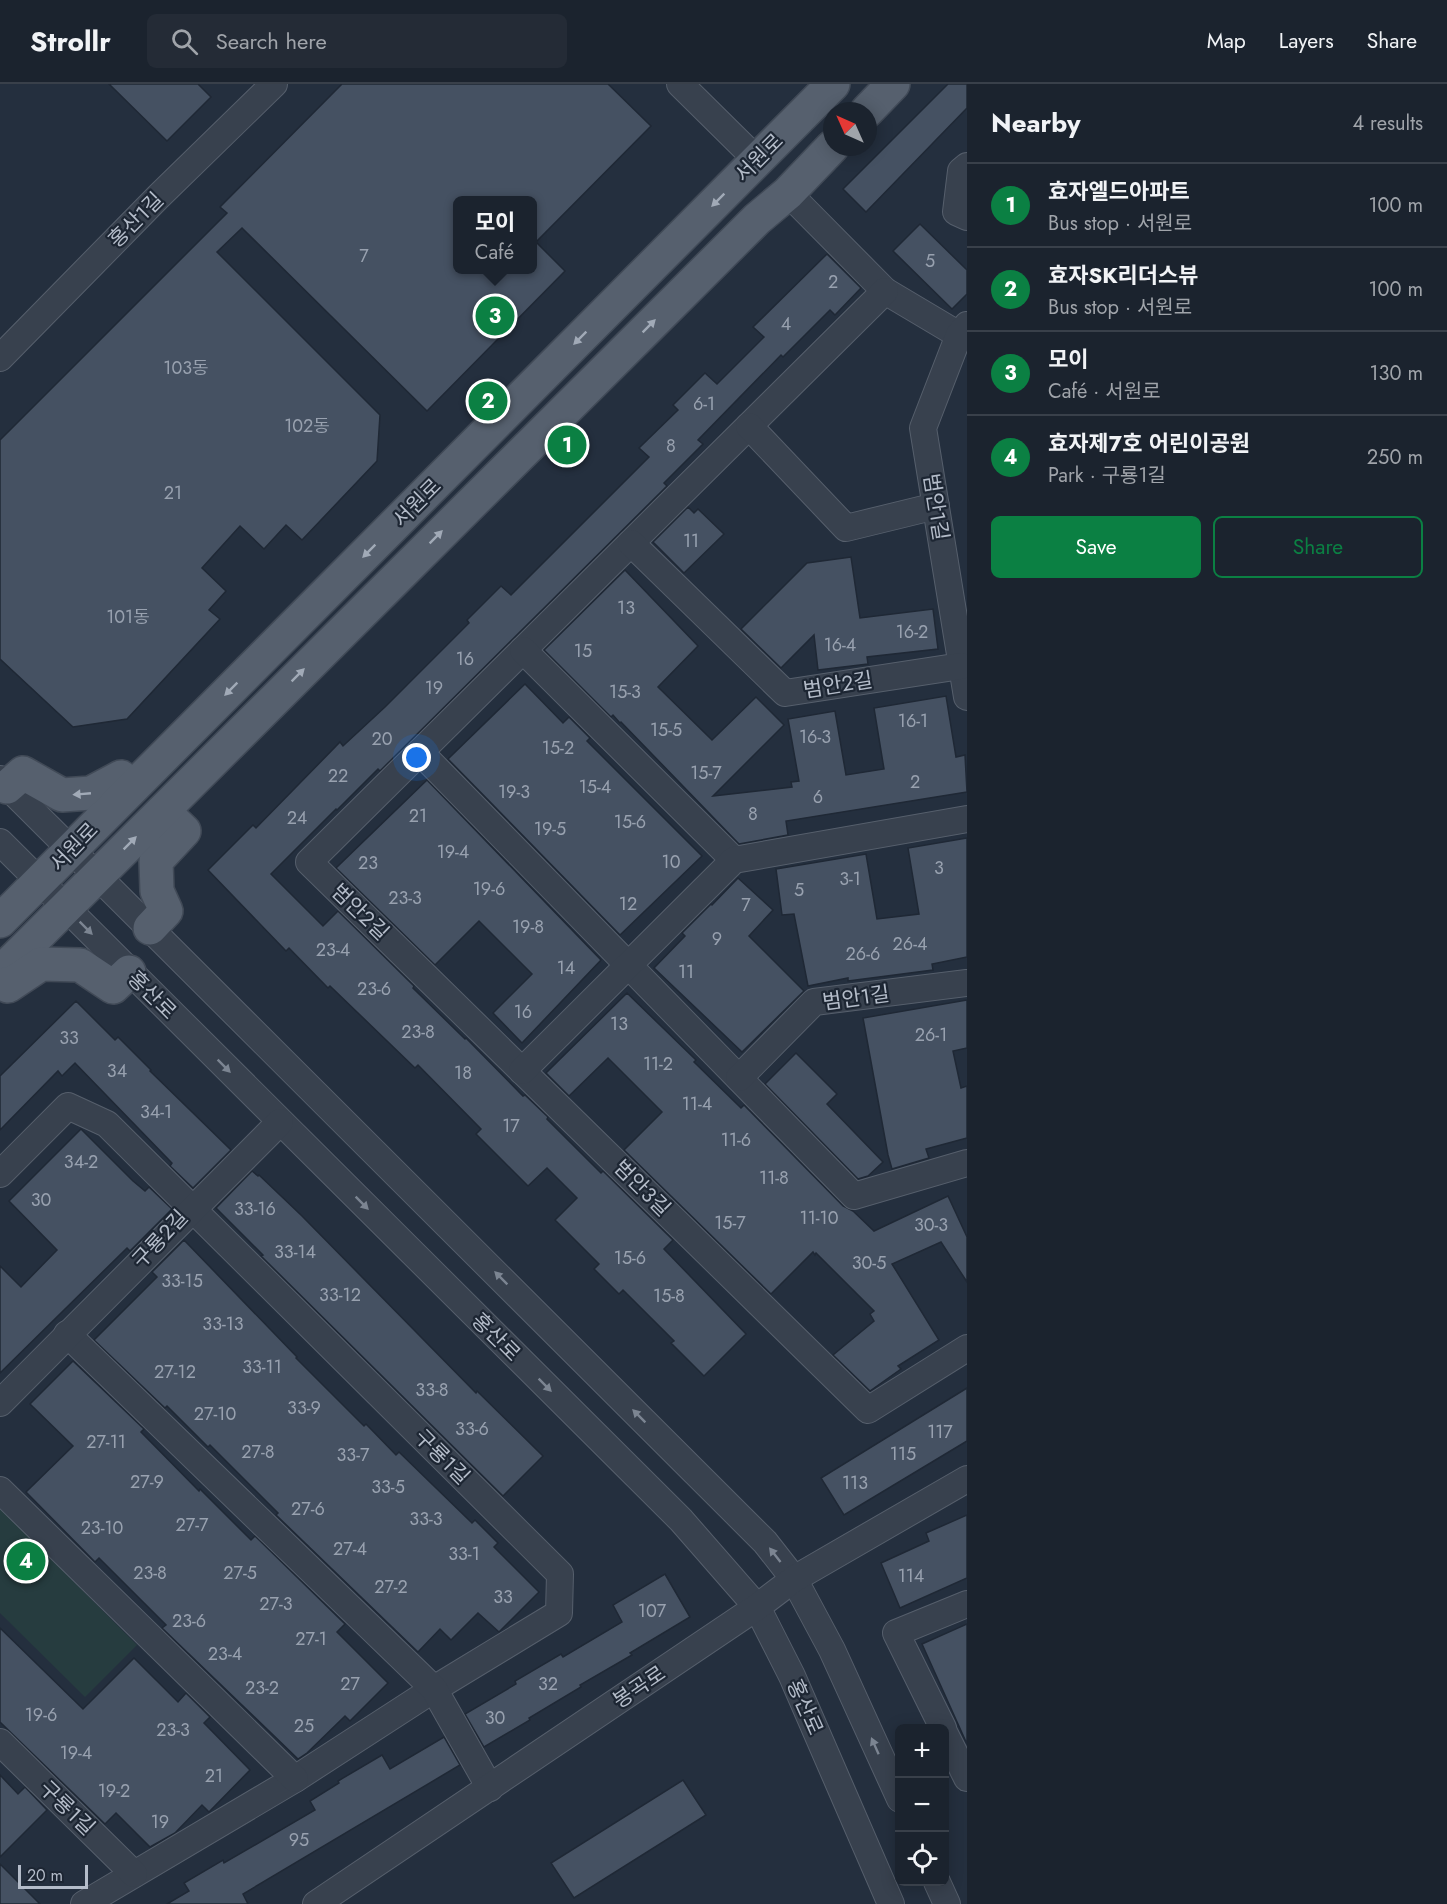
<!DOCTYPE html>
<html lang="en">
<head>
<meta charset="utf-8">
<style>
  body { margin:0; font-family:Jost,"Noto Sans KR",sans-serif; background:#242b36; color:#f1f3f6 }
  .controls { position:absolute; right:18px; bottom:18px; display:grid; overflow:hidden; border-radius:9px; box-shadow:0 3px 15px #0003 }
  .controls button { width:54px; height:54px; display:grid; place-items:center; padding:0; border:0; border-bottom:2px solid #39404a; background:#1b232e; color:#f1f3f6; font:30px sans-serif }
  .compass { position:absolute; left:823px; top:18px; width:54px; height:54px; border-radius:50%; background:#1b232e; box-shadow:0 3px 15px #0003; rotate:315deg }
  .scale { position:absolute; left:18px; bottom:15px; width:70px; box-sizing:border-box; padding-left:6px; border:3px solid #b4bcc9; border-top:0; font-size:16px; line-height:21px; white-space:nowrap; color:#b4bcc9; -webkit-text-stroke:4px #1d2633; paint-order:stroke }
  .you { position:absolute; left:417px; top:674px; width:21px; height:21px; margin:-15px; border:4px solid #fff; border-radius:50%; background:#1a73e8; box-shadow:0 0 0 9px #1a73e833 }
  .badge { display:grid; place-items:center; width:39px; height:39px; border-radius:50%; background:#0b8043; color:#fff; font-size:20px; font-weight:700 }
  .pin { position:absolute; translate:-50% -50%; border:3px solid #fff; box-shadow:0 2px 6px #0006 }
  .popup { position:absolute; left:453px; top:112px; width:84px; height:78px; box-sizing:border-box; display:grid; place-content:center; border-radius:9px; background:#1b232e; filter:drop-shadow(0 2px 4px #0005); font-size:20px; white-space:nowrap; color:#a0a4aa }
  .popup b { font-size:22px; color:#f1f3f6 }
  .popup::after { content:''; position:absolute; left:50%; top:100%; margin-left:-12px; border:12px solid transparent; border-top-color:#1b232e }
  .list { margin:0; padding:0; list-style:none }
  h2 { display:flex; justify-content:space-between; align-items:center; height:78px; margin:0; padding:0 24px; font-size:26px }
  h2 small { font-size:20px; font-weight:400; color:#a0a4aa }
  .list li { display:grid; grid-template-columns:39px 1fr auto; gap:18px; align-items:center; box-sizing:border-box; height:84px; padding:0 24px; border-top:2px solid #39404a }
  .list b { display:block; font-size:22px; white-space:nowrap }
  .list p { margin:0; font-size:20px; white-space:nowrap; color:#a0a4aa }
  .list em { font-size:20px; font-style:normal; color:#a0a4aa }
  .actions { display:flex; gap:12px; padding:18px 24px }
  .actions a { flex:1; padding:14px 0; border:2px solid #0b8043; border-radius:9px; text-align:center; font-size:21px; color:#0b8043 }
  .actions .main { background:#0b8043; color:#fff }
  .icon { flex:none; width:33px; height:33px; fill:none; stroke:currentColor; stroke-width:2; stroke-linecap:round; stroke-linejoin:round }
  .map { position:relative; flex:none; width:967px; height:1820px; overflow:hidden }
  header { display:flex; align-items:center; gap:36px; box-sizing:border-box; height:84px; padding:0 30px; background:#1b232e; border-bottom:2px solid #39404a }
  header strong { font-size:28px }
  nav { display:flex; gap:33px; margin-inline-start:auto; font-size:21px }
  .search { width:420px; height:54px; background:#242b36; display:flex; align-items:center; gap:15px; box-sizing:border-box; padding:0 21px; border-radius:9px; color:#a0a4aa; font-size:22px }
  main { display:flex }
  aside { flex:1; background:#1b232e }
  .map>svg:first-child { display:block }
  .green { fill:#263c3f }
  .building { fill:#455162; stroke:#1f2835; stroke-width:1.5; fill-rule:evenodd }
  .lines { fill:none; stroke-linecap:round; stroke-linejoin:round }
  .minor-casing { stroke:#565f6c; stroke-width:28 }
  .major-casing { stroke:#414a57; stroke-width:36 }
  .minor { stroke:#38414e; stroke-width:26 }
  .major { stroke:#56606e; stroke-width:33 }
  .oneway { fill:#a1aab7 }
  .oneway2 { fill:#7c8592 }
  .labels { text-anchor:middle; stroke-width:4.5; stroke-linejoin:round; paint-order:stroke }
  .number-label { font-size:18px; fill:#98a1af }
  .street-label { font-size:21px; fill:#b4bcc9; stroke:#1d2633 }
</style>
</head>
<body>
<header>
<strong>Strollr</strong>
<div class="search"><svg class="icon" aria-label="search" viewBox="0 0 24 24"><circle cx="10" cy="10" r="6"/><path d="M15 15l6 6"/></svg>Search here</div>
<nav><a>Map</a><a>Layers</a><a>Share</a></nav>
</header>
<main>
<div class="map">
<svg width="967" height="1820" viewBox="0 0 967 1820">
  <rect width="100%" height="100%" fill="#242f3e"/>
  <polygon class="green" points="0,1424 137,1561 85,1613 0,1529"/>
  <g class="building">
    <polygon points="109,0 198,0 211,13 167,57"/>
    <path d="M 342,0 L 608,0 L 651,42 L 536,158 L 565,187 L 427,327 L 242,144 L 217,168 L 380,331 L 377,377 L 302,456 L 286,441 L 264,465 L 240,442 L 202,484 L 226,507 L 209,526 L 220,535 L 127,635 L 73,643 L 0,575 L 0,356 L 227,129 L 220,123 ZM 458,117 L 532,117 L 532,186 L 458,186 Z"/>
    <polygon points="948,0 967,0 967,24 866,128 843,105"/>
    <polygon points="920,140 967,186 967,210 952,225 893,167"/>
    <polygon points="827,170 861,204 835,231 830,226 783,273 781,271 698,356 703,360 664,399 667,402 380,687 378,685 337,726 336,725 271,790 323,842 338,827 414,902 413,904 465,955 466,954 523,1012 525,1011 548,1033 547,1035 601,1089 603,1087 673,1156 664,1165 746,1250 704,1292 671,1259 674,1257 623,1206 619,1210 594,1185 599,1180 555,1136 577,1114 547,1084 528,1102 476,1050 481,1045 418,981 415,984 330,902 328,904 289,864 286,867 208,786 253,741 256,744 340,658 343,662 385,623 469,539 467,536 501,502 511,511 649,373 639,364 678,326 673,321 705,289 717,300 764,253 753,243"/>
    <polygon points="688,423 694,429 698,425 724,450 684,489 653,458"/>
    <polygon points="851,473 860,534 933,525 938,565 867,573 868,580 818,586 814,551 781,584 741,545 807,479"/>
    <polygon points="625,486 698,562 658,603 712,656 756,613 784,641 713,712 792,703 791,698 799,697 788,635 835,627 846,691 884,685 874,624 946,612 956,673 965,671 967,708 786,737 788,751 739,760 621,638 620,639 613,631 611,633 544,566"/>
    <polygon points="525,600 563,639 569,633 590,654 587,657 702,772 620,851 448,675"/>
    <polygon points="427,696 601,876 522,959 493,929 532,890 479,837 435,881 336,784"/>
    <polygon points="967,754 967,873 932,880 933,886 848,897 848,894 808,902 794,830 782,831 776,785 866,770 877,835 919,830 908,764"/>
    <polygon points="738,794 773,826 749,852 804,907 742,968 654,884 685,852 682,849 711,820 712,821"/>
    <polygon points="627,909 696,976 694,978 741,1024 744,1021 843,1122 853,1127 874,1147 948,1112 967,1153 967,1198 941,1158 892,1180 939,1256 898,1282 901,1285 870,1307 833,1271 874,1237 870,1230 874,1227 816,1169 815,1171 813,1168 771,1210 624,1066 662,1028 608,974 569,1012 546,989"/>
    <polygon points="967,916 967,964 953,967 961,1004 967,1002 967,1054 926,1065 929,1074 892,1085 888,1071 863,934"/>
    <polygon points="76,917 115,956 118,953 151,986 150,987 231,1066 193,1104 170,1082 172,1079 75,979 62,992 58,987 0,1046 0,992"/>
    <polygon points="796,969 837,1010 827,1020 883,1078 868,1092 858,1095 765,1000"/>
    <polygon points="81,1045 133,1097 145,1107 149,1103 172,1125 130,1167 127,1164 0,1289 0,1182 21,1203 57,1166 9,1117"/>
    <polygon points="252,1087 258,1092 259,1091 302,1132 476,1309 477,1307 543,1372 503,1412 261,1172 263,1171 216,1124"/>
    <polygon points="184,1156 297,1273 296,1274 364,1342 366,1340 396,1371 399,1368 472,1439 475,1436 498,1459 494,1463 539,1508 499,1548 478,1529 451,1556 440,1545 418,1568 276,1431 278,1429 210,1361 208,1363 167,1322 165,1324 94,1256 157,1193 152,1188"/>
    <polygon points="73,1277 144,1345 141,1348 199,1407 200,1405 251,1456 255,1452 345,1540 337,1548 388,1599 350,1637 345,1632 307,1669 298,1675 162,1544 166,1541 99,1474 95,1478 26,1408 73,1362 30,1320"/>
    <polygon points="967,1304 967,1357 844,1431 821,1394"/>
    <polygon points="967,1431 967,1494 900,1524 881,1479 929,1457 926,1449"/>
    <polygon points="665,1490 690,1533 630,1569 632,1571 580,1601 581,1603 529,1634 530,1636 484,1663 465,1630 516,1600 515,1597 561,1570 563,1573 622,1538 613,1521"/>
    <polygon points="967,1540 967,1660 922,1560"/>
    <polygon points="0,1544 83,1625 134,1574 178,1618 186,1609 210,1633 204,1639 250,1686 209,1728 202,1721 175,1749 150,1763 116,1729 105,1740 0,1638"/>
    <polygon points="444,1653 460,1681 243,1810 248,1820 167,1820 189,1807 184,1799 223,1776 224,1779 315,1726 310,1717 339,1699 338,1697 382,1671 390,1685"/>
    <polygon points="0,1691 18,1710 25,1703 47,1726 0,1773"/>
    <polygon points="683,1696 706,1731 574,1814 551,1779"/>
    <polygon points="0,1780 40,1820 0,1820"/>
  </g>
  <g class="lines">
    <g class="minor-casing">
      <g id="minor">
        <polyline points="680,0 757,76"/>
        <polyline points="967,82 961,87 956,128 967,133"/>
        <polyline points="788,109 885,207 959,251"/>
        <polyline points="885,207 309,778 868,1326 967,1264"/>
        <polyline points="967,241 959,251 923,344 967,613"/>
        <polyline points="0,274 158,113 274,0"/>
        <polyline points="749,342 846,444 936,422"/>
        <polyline points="631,459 785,609 961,582"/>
        <polyline points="523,566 734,776"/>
        <polyline points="420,668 854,1112 967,1079"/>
        <polyline points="0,695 765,1458 794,1495 832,1566 900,1715"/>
        <polyline points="0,758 681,1436 757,1523 792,1592 891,1820"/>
        <polyline points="522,987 734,776 967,735"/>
        <polyline points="739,994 814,918 967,899"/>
        <polyline points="0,1090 68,1022 107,1040 560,1490 559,1529 434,1605 295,1695 84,1820"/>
        <polyline points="67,1250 434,1605 490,1704"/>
        <polyline points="0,1319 280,1038"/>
        <polyline points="0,1406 295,1695"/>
        <polyline points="943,1644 896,1549 967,1520"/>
        <polyline points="944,1648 967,1694"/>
        <polyline points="0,1658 134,1790"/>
        <polyline points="937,1798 947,1820"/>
        <polyline points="316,1820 757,1523 794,1495 967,1395"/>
      </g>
    </g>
    <g class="major-casing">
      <g id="major">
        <polyline points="867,27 893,0"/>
        <polyline points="7,703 23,689 62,711 91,709 121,693 133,703"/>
        <polyline points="0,837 833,0"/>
        <polyline points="150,844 166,827 157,807 156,777 184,747 163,727"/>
        <polyline points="0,889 757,135 788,109 832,63"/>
        <polyline points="6,900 8,902 41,880 80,881 113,903 129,888"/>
      </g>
    </g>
    <use href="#minor" class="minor"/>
    <use href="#major" class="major"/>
  </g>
  <defs><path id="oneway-solid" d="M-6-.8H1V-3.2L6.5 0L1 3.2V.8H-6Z" transform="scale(1.5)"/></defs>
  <g class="oneway">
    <use href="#oneway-solid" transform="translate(718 116) rotate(135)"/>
    <use href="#oneway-solid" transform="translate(649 242) rotate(-45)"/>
    <use href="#oneway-solid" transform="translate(580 254) rotate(135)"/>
    <use href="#oneway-solid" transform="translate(436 453) rotate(-45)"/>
    <use href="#oneway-solid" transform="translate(369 467) rotate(135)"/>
    <use href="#oneway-solid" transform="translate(298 591) rotate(-45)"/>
    <use href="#oneway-solid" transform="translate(231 605) rotate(135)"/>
    <use href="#oneway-solid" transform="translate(82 710) rotate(175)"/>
    <use href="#oneway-solid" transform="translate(130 759) rotate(-45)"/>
  </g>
  <g class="oneway2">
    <use href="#oneway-solid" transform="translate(86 844) rotate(45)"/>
    <use href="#oneway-solid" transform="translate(224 982) rotate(45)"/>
    <use href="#oneway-solid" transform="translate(362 1119) rotate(45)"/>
    <use href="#oneway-solid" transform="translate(501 1194) rotate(-135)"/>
    <use href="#oneway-solid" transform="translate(545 1301) rotate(45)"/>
    <use href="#oneway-solid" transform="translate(639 1332) rotate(-135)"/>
    <use href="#oneway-solid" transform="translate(775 1471) rotate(-128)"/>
    <use href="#oneway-solid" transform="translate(875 1662) rotate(-114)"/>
  </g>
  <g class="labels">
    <g class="number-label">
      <text x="364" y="178">7</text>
      <text x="930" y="183">5</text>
      <text x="833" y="204">2</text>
      <text x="786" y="246">4</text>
      <text x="186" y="290">103동</text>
      <text x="704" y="326">6-1</text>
      <text x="307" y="348">102동</text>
      <text x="671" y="368">8</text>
      <text x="173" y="415">21</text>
      <text x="691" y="463">11</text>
      <text x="626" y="530">13</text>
      <text x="128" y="539">101동</text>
      <text x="912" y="554">16-2</text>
      <text x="840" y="567">16-4</text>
      <text x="583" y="573">15</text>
      <text x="465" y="581">16</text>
      <text x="434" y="610">19</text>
      <text x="625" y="614">15-3</text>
      <text x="913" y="643">16-1</text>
      <text x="666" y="652">15-5</text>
      <text x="815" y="659">16-3</text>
      <text x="382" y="661">20</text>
      <text x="558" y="670">15-2</text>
      <text x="706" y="695">15-7</text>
      <text x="338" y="698">22</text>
      <text x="915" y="704">2</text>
      <text x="595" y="709">15-4</text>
      <text x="514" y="714">19-3</text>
      <text x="818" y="719">6</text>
      <text x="753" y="736">8</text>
      <text x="418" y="738">21</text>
      <text x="297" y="740">24</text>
      <text x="630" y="744">15-6</text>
      <text x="550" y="751">19-5</text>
      <text x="453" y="774">19-4</text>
      <text x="671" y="784">10</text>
      <text x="368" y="785">23</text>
      <text x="939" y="790">3</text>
      <text x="850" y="801">3-1</text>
      <text x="489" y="811">19-6</text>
      <text x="799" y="812">5</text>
      <text x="405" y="820">23-3</text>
      <text x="628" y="826">12</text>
      <text x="746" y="827">7</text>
      <text x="528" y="849">19-8</text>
      <text x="717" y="861">9</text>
      <text x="910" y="866">26-4</text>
      <text x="333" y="872">23-4</text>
      <text x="863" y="876">26-6</text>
      <text x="566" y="890">14</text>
      <text x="686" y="894">11</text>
      <text x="374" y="911">23-6</text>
      <text x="523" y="934">16</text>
      <text x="619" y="946">13</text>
      <text x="418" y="954">23-8</text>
      <text x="931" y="957">26-1</text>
      <text x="69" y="960">33</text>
      <text x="658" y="986">11-2</text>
      <text x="117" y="993">34</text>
      <text x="463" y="995">18</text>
      <text x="697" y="1026">11-4</text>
      <text x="156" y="1034">34-1</text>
      <text x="511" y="1048">17</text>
      <text x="736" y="1062">11-6</text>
      <text x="81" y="1084">34-2</text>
      <text x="774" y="1100">11-8</text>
      <text x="41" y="1122">30</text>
      <text x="255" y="1131">33-16</text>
      <text x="819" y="1140">11-10</text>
      <text x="730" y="1145">15-7</text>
      <text x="931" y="1147">30-3</text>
      <text x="295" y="1174">33-14</text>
      <text x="630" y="1180">15-6</text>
      <text x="869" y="1185">30-5</text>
      <text x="182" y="1203">33-15</text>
      <text x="340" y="1217">33-12</text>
      <text x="669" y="1218">15-8</text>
      <text x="223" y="1246">33-13</text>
      <text x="262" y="1289">33-11</text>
      <text x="175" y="1294">27-12</text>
      <text x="432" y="1312">33-8</text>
      <text x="304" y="1330">33-9</text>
      <text x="215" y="1336">27-10</text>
      <text x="472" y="1351">33-6</text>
      <text x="940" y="1354">117</text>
      <text x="106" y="1364">27-11</text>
      <text x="258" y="1374">27-8</text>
      <text x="903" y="1376">115</text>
      <text x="353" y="1377">33-7</text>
      <text x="147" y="1404">27-9</text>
      <text x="855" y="1405">113</text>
      <text x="388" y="1409">33-5</text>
      <text x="308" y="1431">27-6</text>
      <text x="426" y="1441">33-3</text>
      <text x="192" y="1447">27-7</text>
      <text x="102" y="1450">23-10</text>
      <text x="350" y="1471">27-4</text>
      <text x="464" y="1476">33-1</text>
      <text x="150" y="1495">23-8</text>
      <text x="240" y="1495">27-5</text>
      <text x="911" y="1498">114</text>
      <text x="391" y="1509">27-2</text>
      <text x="503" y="1519">33</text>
      <text x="276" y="1526">27-3</text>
      <text x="652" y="1533">107</text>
      <text x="189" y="1543">23-6</text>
      <text x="311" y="1561">27-1</text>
      <text x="225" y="1576">23-4</text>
      <text x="350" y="1606">27</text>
      <text x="548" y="1606">32</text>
      <text x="262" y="1610">23-2</text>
      <text x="41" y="1637">19-6</text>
      <text x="495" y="1640">30</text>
      <text x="304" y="1648">25</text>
      <text x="173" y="1652">23-3</text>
      <text x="76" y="1675">19-4</text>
      <text x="214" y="1698">21</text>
      <text x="114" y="1713">19-2</text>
      <text x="160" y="1744">19</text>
      <text x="299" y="1762">95</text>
    </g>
    <g class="street-label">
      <text transform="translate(759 74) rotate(-45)" y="7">서원로</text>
      <text transform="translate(136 136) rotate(-45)" y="7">홍산1길</text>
      <text transform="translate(417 419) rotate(-45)" y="7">서원로</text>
      <text transform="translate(936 423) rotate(81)" y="7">범안1길</text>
      <text transform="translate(838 601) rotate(-9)" y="7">범안2길</text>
      <text transform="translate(74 763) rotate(-46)" y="7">서원로</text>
      <text transform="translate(360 828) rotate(44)" y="7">범안2길</text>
      <text transform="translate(152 911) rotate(45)" y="7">홍산로</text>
      <text transform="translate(856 914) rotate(-8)" y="7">범안1길</text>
      <text transform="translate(642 1104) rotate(45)" y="7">범안3길</text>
      <text transform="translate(160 1155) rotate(-47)" y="7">구룡2길</text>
      <text transform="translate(496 1253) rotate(45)" y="7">홍산로</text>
      <text transform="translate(442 1373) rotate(45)" y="7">구룡1길</text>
      <text transform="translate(639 1603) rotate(-34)" y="7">봉곡로</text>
      <text transform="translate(805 1623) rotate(66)" y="7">홍산로</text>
      <text transform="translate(67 1724) rotate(44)" y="7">구룡1길</text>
    </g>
  </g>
</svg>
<div class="controls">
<button>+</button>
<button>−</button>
<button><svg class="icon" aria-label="locate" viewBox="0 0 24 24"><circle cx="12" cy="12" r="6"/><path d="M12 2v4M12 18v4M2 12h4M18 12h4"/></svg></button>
</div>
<svg class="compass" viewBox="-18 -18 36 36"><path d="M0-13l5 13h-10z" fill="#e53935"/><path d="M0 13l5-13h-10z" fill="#a0a4aa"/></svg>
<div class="scale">20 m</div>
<div class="you"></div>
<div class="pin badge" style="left:567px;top:361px">1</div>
<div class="pin badge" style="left:488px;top:317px">2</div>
<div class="pin badge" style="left:495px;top:232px">3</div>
<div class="popup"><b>모이</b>Café</div>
<div class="pin badge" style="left:26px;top:1477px">4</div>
</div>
<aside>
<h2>Nearby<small>4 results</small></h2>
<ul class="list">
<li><span class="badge">1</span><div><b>효자엘드아파트</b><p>Bus stop · 서원로</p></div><em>100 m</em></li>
<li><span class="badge">2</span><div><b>효자SK리더스뷰</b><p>Bus stop · 서원로</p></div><em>100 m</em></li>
<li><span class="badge">3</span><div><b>모이</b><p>Café · 서원로</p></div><em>130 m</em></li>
<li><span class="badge">4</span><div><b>효자제7호 어린이공원</b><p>Park · 구룡1길</p></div><em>250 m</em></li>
</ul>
<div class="actions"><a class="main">Save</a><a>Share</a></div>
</aside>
</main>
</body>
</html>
